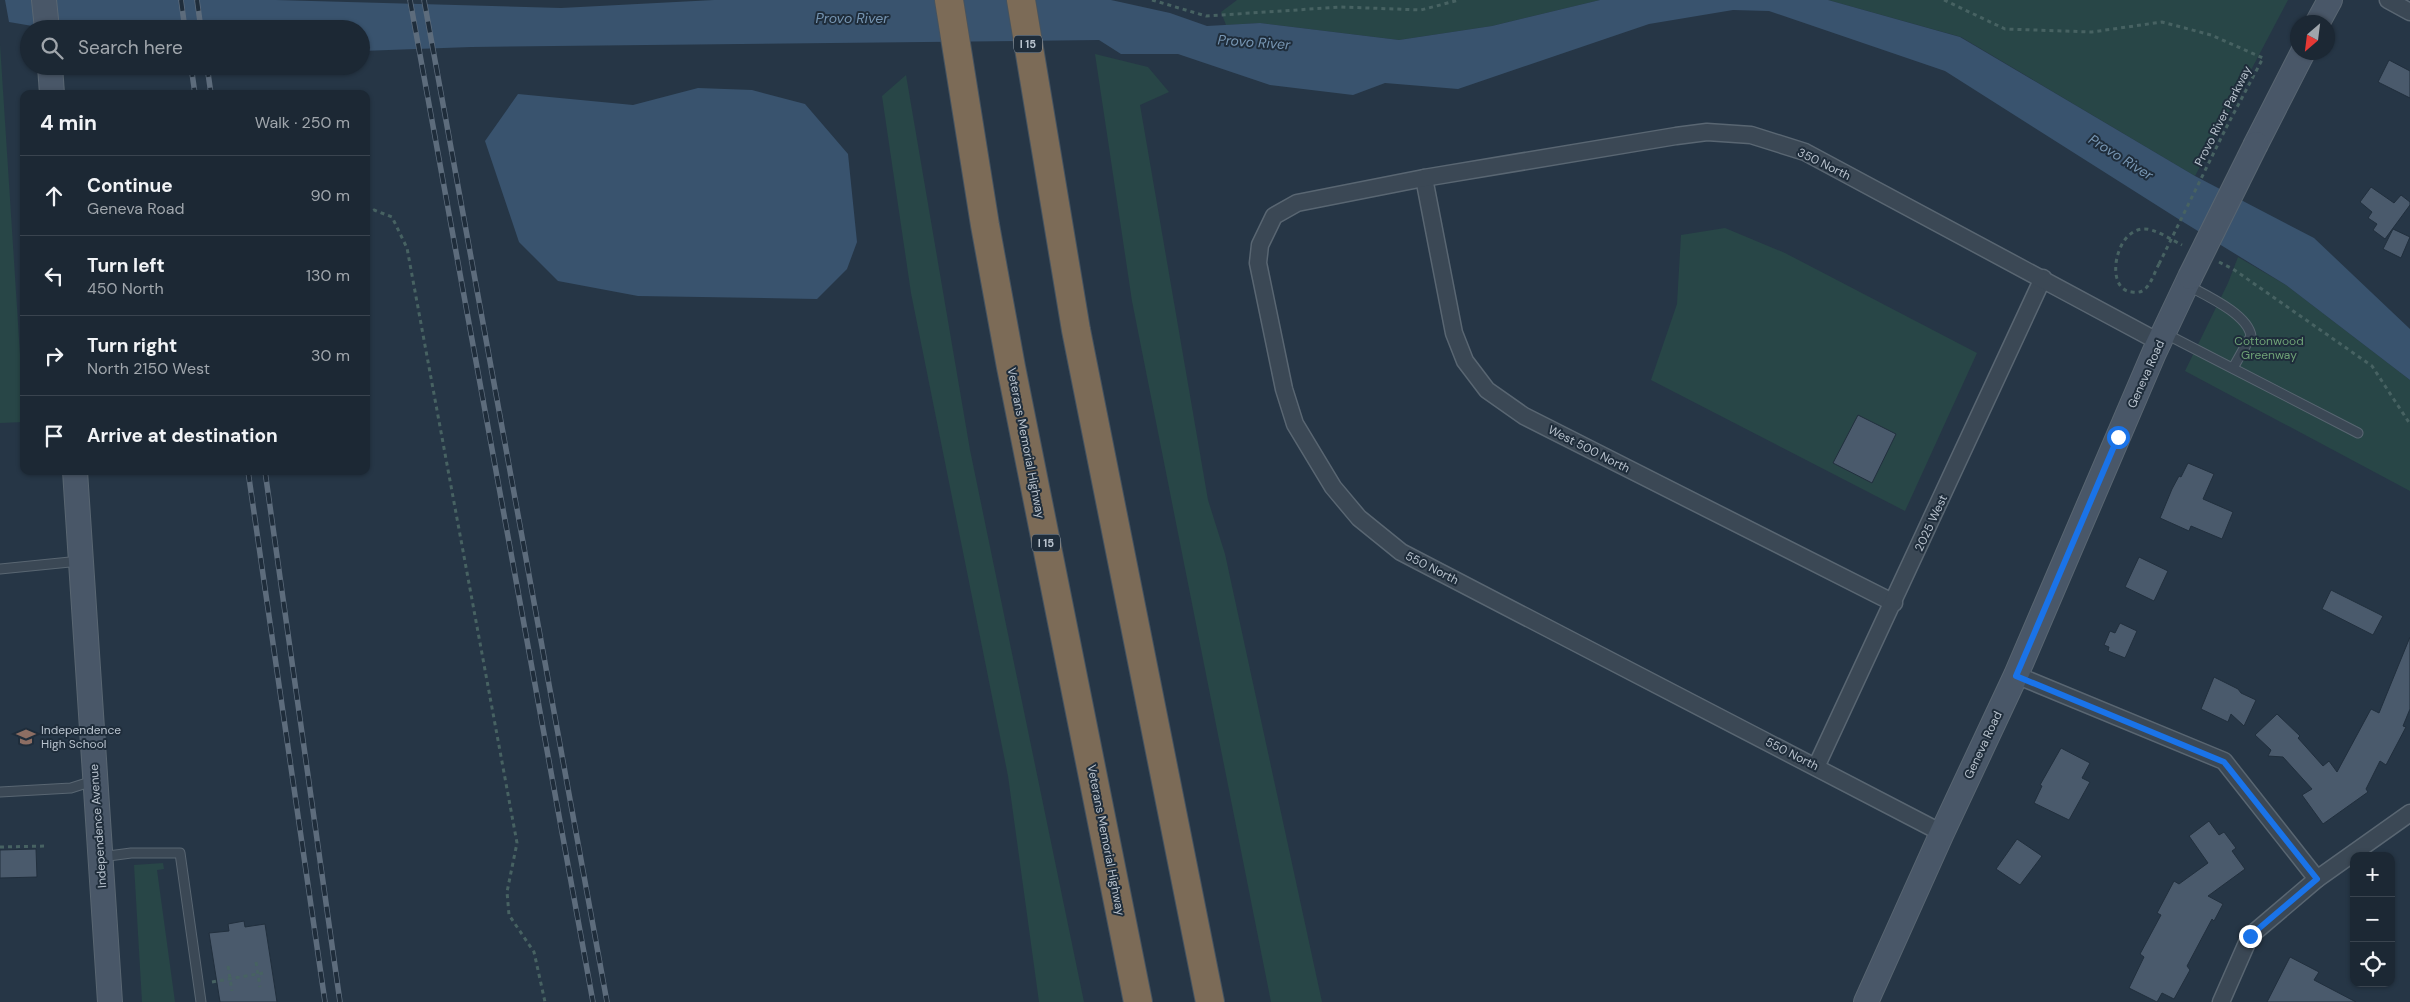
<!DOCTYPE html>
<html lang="en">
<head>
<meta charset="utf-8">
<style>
  body { margin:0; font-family:"DM Sans",sans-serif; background:#25303c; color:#f1f3f6 }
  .controls { position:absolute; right:15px; bottom:15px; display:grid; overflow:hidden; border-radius:10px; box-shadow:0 1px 4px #0004 }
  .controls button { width:45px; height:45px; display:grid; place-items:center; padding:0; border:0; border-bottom:1px solid #3a444f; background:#1c2834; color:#f1f3f6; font:25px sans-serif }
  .compass { position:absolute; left:2290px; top:15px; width:45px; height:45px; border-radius:50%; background:#1c2834; box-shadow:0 1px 4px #0004; rotate:208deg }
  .stop { position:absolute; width:15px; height:15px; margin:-11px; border:4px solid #1a73e8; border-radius:50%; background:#fff }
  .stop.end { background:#1a73e8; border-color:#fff; box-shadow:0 1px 5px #0008 }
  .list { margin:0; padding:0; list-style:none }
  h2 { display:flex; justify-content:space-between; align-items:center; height:65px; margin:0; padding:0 20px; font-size:21px }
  h2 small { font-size:16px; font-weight:400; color:#a0a6ac }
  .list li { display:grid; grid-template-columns:32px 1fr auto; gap:15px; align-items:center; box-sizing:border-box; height:80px; padding:0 20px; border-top:1px solid #3a444f }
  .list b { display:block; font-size:19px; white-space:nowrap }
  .list p { margin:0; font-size:16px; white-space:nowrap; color:#a0a6ac }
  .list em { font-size:16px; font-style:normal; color:#a0a6ac }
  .icon { flex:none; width:28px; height:28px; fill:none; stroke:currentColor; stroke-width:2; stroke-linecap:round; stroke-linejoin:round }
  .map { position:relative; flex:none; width:2410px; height:1002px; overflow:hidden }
  .search { position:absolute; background:#1c2834; box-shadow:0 1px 4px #0004; left:20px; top:20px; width:350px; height:55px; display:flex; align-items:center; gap:12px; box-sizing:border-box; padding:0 18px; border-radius:28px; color:#a0a6ac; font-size:19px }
  .panel { position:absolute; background:#1c2834; box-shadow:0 1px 4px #0004; left:20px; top:90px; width:350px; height:385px; border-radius:10px }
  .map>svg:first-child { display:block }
  .green { fill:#284647 }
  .water { fill:#39536e }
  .building { fill:#4a5a6c; stroke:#212f3d }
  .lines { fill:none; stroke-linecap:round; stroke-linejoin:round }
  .lane-casing { stroke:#596672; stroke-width:11 }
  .street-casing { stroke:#596672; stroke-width:19 }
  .secondary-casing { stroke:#596672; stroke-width:26 }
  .highway-casing { stroke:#455360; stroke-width:30 }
  .path { stroke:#476262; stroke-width:3; stroke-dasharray:4 4; stroke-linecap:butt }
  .lane { stroke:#3b4855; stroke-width:9 }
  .street { stroke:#3b4855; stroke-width:16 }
  .secondary { stroke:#495768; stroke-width:24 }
  .highway { stroke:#7c6b57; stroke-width:28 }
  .rail-casing { stroke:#5d6c7c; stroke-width:5.5 }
  .rail { stroke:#1f2d3b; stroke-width:4; stroke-dasharray:11; stroke-linecap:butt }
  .secondary-bridge-casing { stroke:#596672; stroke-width:26; stroke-linecap:butt }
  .path-bridge { stroke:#476262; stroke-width:3; stroke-dasharray:4 4; stroke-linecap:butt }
  .secondary-bridge { stroke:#495768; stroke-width:24 }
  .route { stroke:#1a73e8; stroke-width:6 }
  .labels { text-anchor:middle; stroke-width:4; stroke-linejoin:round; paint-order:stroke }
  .shield { fill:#1f2d3b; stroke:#8b96a2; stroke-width:1 }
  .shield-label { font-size:11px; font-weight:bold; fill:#b9c3ce }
  .street-label { font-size:12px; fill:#b9c3ce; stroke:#1f2d3b }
  .park-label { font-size:12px; fill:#6ea176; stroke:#1f2d3b }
  .poi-label { font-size:12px; fill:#b9c3ce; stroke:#1f2d3b; text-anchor:start }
  .water-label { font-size:14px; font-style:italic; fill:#7796b3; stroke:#1f2d3b }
</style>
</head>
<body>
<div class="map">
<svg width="2410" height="1002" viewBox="0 0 2410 1002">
  <rect width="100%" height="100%" fill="#263646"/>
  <g class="green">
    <polygon points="1237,0 1600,0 1492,26 1399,40 1260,23 1226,25 1221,12"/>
    <polygon points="1828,0 2288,0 2195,176 1961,37"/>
    <polygon points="0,44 24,416 24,422 0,423"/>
    <polygon points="1095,54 1148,67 1169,92 1140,105 1208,500 1225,554 1322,1002 1271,1002 1132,301"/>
    <polygon points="906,75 970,450 1084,1002 1039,1002 1008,776 911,293 882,96"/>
    <polygon points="1725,228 1785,253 1977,353 1905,511 1651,380 1677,304 1681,235"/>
    <polygon points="2238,257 2286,285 2410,380 2410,491 2185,371 2228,283"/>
    <polygon points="163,863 164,869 157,870 175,1002 142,1002 134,865"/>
  </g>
  <g class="water">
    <polygon points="5,0 276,0 561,8 714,0 1111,0 1170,13 1207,26 1260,23 1399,40 1492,26 1600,0 1828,0 1960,37 2195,176 2314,238 2410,329 2410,380 2286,285 2180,220 1945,71 1769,11 1733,10 1649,24 1458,89 1385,83 1353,95 1270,85 1178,54 1121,54 1099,40 471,47 361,51 361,29 50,29 9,22"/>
    <polygon points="698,88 752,90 805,104 848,154 857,242 847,269 817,299 638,296 558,281 519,242 485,141 518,94 633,105"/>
  </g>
  <g class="building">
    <polygon points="2389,60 2410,71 2410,98 2378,82"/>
    <polygon points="2371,187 2394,203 2401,195 2410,202 2410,205 2385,239 2373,230 2377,224 2368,218 2372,212 2360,202"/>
    <polygon points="2393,229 2410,237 2401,258 2383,249"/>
    <polygon points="1858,415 1896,434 1872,483 1833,463"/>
    <polygon points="2188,463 2214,474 2203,499 2233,512 2222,539 2191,526 2189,531 2160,518 2172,489 2179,476 2181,477"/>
    <polygon points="2139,557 2168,571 2154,601 2125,587"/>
    <polygon points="2331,590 2383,616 2373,635 2322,609"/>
    <polygon points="2120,623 2137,631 2125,658 2108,651 2109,647 2104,645 2110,631 2115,633"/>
    <polygon points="2410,637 2410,709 2403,726 2406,727 2386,765 2380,761 2366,789 2368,792 2323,824 2302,795 2312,789 2283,757 2268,756 2271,750 2255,735 2277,714 2300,736 2298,738 2323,766 2329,761 2337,772 2371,709 2379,713"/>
    <polygon points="2214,677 2238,689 2241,693 2256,700 2244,726 2231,714 2228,722 2201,709"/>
    <polygon points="2061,748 2090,763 2082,778 2090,782 2069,820 2034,803 2042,786 2040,785"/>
    <polygon points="2209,821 2219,835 2224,832 2236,848 2232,851 2245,869 2208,896 2223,904 2214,921 2212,919 2187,966 2190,970 2174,999 2162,993 2157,1002 2129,988 2144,957 2140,954 2161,915 2157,913 2174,881 2179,884 2208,863 2189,836"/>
    <polygon points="2017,839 2042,856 2020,885 1996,869"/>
    <polygon points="36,849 37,877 0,878 0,850"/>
    <polygon points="244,921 245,927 265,924 277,1002 220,1002 209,933 229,931 228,924"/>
    <polygon points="2290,957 2319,972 2314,980 2356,1002 2267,1002"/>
  </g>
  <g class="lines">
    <g class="lane-casing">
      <g id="lane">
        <path d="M 2187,285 C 2205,295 2248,314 2251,336 L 2233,368"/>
        <polyline points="2164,333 2358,433"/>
        <polyline points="0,569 80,561"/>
        <polyline points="0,792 71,788 93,781"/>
        <polyline points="101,857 131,853 180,853 201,1002"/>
      </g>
    </g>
    <g class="street-casing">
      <g id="street">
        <polyline points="2388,0 2410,12"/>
        <polyline points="1424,178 1454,333 1465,361 1487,390 1524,416 1894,603"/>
        <polyline points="2016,675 2224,761 2317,879"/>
        <polyline points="1816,767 2043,278"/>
        <polyline points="1942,833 1401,552 1359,518 1333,487 1295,424 1284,389 1258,263 1260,245 1274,216 1297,203 1424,178 1676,136 1707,132 1751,135 1805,152 2159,342"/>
        <polyline points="2221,1002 2250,936 2317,879 2410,813"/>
      </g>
    </g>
    <g class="secondary-casing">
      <g id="secondary">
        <polyline points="44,0 47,29"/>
        <polyline points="2318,22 2330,0"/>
        <polyline points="50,66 52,94"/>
        <polyline points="2256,144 2303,52"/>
        <polyline points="75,471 110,1002"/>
        <polyline points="1866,1002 1942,833 2016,675 2154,353 2190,277"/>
      </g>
    </g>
    <g class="highway-casing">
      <g id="highway">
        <polyline points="949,0 985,225 1011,367 1138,1002"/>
        <polyline points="1021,0 1076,330 1210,1002"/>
      </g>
    </g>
    <g class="path">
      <polyline points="1152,0 1206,16 1341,7 1421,10 1459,0"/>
      <polyline points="1944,0 2005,29 2092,32 2162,22 2211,35 2263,58 2226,128"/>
      <polyline points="366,214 374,210 392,217 407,248 517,843 507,892 509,915 534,952 545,1002"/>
      <polyline points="2219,262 2233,269 2372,366 2410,424"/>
      <path d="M 2159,264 C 2155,271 2152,282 2146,288 C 2142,292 2138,293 2132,292 C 2104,290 2115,230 2143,229 C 2154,228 2172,240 2182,245"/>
      <polyline points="0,847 46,846"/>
      <polyline points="256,962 260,987"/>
      <polyline points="228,966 232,991"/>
      <polyline points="212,982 263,973"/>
    </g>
    <use href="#lane" class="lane"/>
    <use href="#street" class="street"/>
    <use href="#secondary" class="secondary"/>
    <use href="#highway" class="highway"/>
    <g class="rail-casing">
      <g id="rail">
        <polyline points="181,0 185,29"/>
        <polyline points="197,0 201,29"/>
        <polyline points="410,0 593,1002"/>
        <polyline points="424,0 607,1002"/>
        <polyline points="191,66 195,94"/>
        <polyline points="207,66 211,94"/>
        <polyline points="248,471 325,1002"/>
        <polyline points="265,471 340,1002"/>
      </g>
    </g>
    <use href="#rail" class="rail"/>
    <g class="secondary-bridge-casing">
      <polyline id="secondary-bridge" points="2190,277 2256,144"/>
    </g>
    <polyline class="path-bridge" points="2159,264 2226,128"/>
    <use href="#secondary-bridge" class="secondary-bridge"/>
  </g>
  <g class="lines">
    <polyline class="route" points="2118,437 2016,676 2224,762 2317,879 2250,936"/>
  </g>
  <defs>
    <g id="school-bare" transform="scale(1.5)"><path d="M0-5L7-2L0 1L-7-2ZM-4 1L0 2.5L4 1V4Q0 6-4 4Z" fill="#8d6e63" stroke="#1f2d3b" stroke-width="2.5" paint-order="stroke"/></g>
  </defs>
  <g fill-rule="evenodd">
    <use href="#school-bare" x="26" y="737"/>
  </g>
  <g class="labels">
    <g class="shield">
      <rect x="1014" y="35.5" width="28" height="17" rx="4"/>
      <rect x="1032" y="534.5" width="28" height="17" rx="4"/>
    </g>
    <g class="shield-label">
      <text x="1028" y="48">I 15</text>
      <text x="1046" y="547">I 15</text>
    </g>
    <g class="street-label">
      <text transform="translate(2223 116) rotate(-63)" y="4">Provo River Parkway</text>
      <text transform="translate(1824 164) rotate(26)" y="4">350 North</text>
      <text transform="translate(2146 374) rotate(-66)" y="4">Geneva Road</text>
      <text transform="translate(1026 443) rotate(79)" y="4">Veterans Memorial Highway</text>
      <text transform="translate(1589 449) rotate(27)" y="4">West 500 North</text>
      <text transform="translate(1931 523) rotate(-65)" y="4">2025 West</text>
      <text transform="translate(1432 568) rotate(27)" y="4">550 North</text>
      <text transform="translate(1983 745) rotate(-65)" y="4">Geneva Road</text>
      <text transform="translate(1792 754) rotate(27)" y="4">550 North</text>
      <text transform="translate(98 826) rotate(-94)" y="4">Independence Avenue</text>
      <text transform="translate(1106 840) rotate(79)" y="4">Veterans Memorial Highway</text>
    </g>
    <g class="park-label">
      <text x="2269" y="345">Cottonwood<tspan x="2269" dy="14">Greenway</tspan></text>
    </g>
    <g class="poi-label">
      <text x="41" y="734">Independence<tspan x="41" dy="14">High School</tspan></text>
    </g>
    <g class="water-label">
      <text x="852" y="23">Provo River</text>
      <text transform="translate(1254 42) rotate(4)" y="5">Provo River</text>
      <text transform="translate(2121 157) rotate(32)" y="5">Provo River</text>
    </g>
  </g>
</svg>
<div class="controls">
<button>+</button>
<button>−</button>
<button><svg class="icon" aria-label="locate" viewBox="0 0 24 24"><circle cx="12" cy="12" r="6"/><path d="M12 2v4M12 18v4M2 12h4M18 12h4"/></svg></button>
</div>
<svg class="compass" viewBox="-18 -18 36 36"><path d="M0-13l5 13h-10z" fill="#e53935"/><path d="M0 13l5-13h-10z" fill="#a0a6ac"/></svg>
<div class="stop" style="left:2118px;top:437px"></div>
<div class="stop end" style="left:2250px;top:936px"></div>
<div class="search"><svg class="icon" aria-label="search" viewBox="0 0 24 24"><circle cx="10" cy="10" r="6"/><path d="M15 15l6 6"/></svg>Search here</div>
<section class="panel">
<h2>4 min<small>Walk · 250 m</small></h2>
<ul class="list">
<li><svg class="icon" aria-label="ahead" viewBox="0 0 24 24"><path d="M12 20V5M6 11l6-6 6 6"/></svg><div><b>Continue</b><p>Geneva Road</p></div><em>90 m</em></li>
<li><svg class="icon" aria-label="left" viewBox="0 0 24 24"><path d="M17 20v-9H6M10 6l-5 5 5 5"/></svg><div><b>Turn left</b><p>450 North</p></div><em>130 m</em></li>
<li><svg class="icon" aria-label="right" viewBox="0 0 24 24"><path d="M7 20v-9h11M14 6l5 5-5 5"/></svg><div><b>Turn right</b><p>North 2150 West</p></div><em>30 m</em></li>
<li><svg class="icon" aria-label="arrive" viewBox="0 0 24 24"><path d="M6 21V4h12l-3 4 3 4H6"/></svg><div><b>Arrive at destination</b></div></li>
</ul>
</section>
</div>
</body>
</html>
